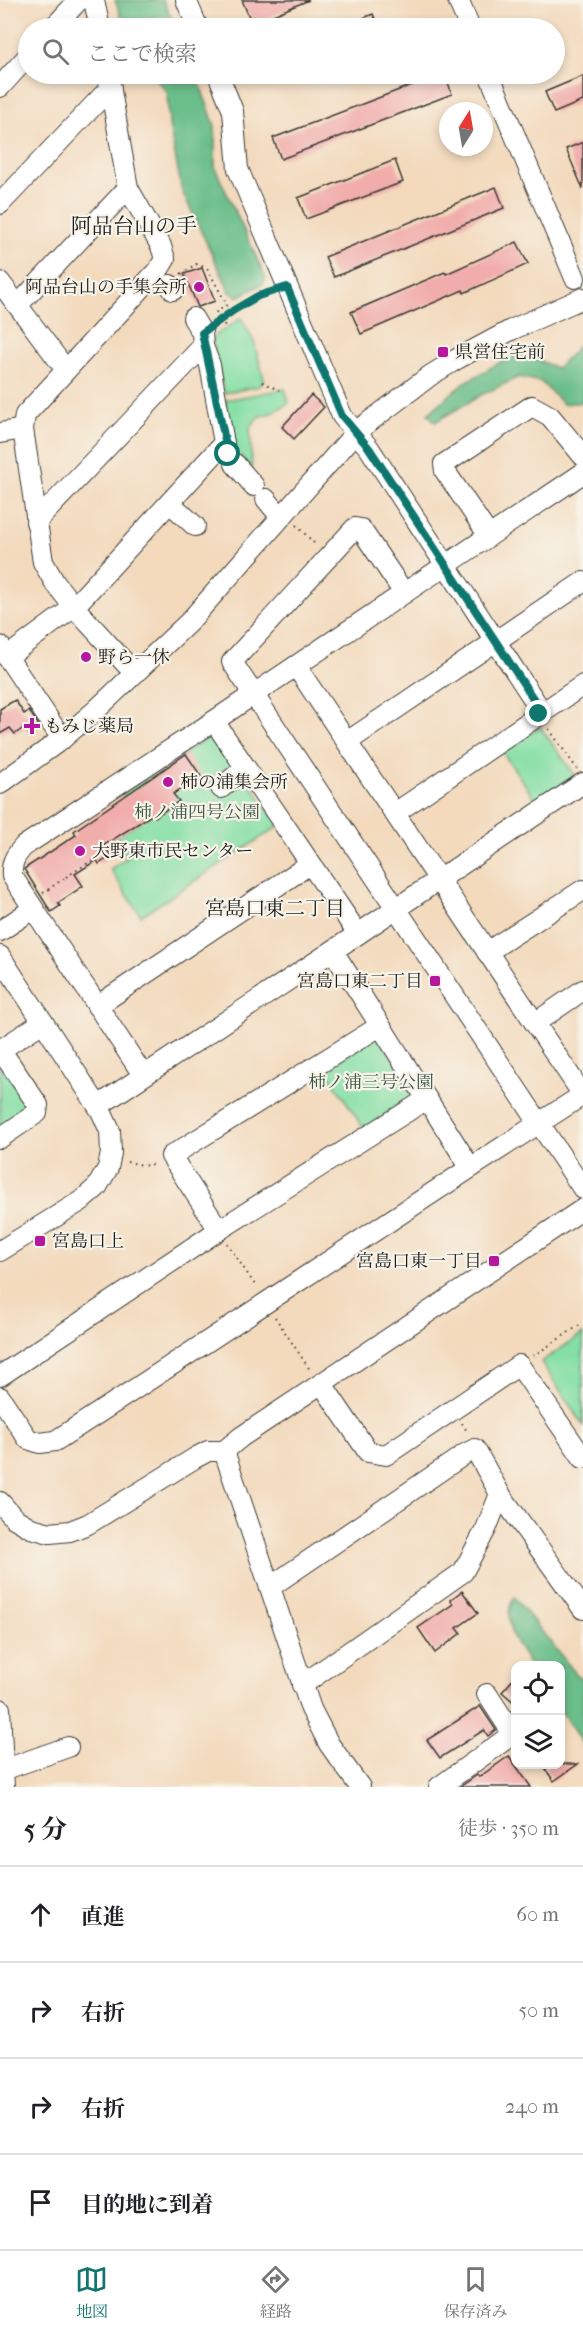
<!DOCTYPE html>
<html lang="ja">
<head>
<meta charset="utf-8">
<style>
  body { margin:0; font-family:"IM FELL French Canon","Noto Serif JP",serif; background:#f6f6f6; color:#202124 }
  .controls { position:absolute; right:18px; bottom:18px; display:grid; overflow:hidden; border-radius:12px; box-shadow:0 3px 9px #0003 }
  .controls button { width:54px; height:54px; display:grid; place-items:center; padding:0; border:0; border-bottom:2px solid #e0e0e0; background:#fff; color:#202124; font:30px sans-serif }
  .compass { position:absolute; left:439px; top:102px; width:54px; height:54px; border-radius:50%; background:#fff; box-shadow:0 3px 9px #0003; rotate:11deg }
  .stop { position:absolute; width:18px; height:18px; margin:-14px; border:4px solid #0f766e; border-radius:50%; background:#fff }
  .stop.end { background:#0f766e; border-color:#fff; box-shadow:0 2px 6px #0008 }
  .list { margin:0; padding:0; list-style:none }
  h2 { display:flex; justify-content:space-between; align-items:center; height:78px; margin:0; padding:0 24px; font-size:26px }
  h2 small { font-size:20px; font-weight:400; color:#757577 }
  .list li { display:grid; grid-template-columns:39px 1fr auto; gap:18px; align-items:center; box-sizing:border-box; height:96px; padding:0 24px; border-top:2px solid #e0e0e0 }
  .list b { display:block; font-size:22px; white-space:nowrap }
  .list em { font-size:20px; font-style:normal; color:#757577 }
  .icon { flex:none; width:33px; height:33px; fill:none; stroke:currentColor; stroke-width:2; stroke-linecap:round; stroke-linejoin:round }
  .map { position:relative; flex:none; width:583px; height:1787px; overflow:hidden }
  .search { position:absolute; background:#fff; box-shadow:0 3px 9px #0003; left:18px; right:18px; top:18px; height:66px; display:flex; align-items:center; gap:15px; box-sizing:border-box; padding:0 21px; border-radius:33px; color:#757577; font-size:22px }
  .sheet { height:462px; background:#fff }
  nav { display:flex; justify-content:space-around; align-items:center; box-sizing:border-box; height:84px; border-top:2px solid #e0e0e0; background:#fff; font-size:16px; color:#757577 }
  nav a { display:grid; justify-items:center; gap:3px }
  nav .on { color:#0f766e }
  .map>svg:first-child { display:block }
  .green { fill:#84dfa5; stroke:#507e60; stroke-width:1.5 }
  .forest { fill:#6bbe8a; stroke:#446d53; stroke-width:1.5 }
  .building { fill:#f1adab }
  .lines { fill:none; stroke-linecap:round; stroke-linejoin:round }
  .minor-casing { stroke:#3c3834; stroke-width:22 }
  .path { stroke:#3c3834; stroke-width:2; stroke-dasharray:1.5 4.5; stroke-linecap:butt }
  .minor { stroke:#fff; stroke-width:20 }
  .route { stroke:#0f766e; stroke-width:8 }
  .poi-dot { fill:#b5179e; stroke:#f7f3e8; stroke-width:2 }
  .labels { text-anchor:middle; stroke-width:4.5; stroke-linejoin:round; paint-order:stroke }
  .poi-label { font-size:18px; fill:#1c1c1c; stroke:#f7f3e8; text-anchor:start }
  .park-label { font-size:18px; fill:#3b5645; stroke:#f7f3e8 }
  .neighbourhood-label { font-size:20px; fill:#1c1c1c; stroke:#f7f3e8 }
  .quarter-label { font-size:21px; fill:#1c1c1c; stroke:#f7f3e8 }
</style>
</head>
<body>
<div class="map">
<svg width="583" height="1787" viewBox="0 0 583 1787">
  <rect width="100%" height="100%" fill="#f7f3e8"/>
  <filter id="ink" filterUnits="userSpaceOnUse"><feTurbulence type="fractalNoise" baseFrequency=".0167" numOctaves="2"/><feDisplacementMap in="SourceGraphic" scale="12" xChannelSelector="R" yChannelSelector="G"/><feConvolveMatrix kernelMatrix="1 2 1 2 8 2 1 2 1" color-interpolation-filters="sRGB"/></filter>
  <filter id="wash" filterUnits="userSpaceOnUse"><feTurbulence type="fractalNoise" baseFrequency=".008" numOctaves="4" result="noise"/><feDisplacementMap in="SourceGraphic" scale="24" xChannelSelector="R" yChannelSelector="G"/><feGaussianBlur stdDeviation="1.35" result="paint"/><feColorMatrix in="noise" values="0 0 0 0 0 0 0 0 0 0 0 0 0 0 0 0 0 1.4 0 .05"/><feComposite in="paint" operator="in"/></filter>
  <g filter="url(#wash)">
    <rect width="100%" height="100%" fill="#f3dabd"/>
    <g class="green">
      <polygon points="241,318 254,342 264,379 260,386 224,393 212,338"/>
      <polygon points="285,389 289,403 274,412 258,417 250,428 252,470 234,448 225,400"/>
      <polygon points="540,727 575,775 537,802 503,753"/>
      <polygon points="216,733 279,826 141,916 110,869 127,858 115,838 141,821 122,793"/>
      <polygon points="378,1035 416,1096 364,1129 325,1069"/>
      <polygon points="0,1061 31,1108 0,1129"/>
      <polygon points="583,1334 583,1425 541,1362"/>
    </g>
    <g class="forest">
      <polygon points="115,0 163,0 176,28 125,28"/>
      <polygon points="151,74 196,74 215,126 215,168 266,278 263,284 238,297 230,292 182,191 169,125 167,91"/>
      <polygon points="583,341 583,402 563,404 541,382 519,377 481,395 435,422 428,414 462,384 518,352 557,368"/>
      <path d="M 514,1597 L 576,1674 L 583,1680 L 583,1745 L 561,1711 L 560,1666 L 530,1665 C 516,1644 500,1623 514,1597 Z"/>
    </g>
    <g id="blocks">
      <g class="building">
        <polygon points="242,0 309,0 252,24"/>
        <polygon points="373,14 379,28 339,28"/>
        <polygon points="441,74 445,74 452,94 281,159 273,138"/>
        <polygon points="583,76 583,101 554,113 545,92"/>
        <polygon points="583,142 583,189 566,149"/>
        <polygon points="395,160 403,182 306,219 298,198"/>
        <polygon points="496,187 504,208 334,277 325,257"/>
        <polygon points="517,242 528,264 464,293 463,290 361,334 351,312 445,272 446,274"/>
        <polygon points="202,268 215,301 198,307 184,274"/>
        <polygon points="311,395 324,407 294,439 282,427"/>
        <polygon points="15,700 24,714 29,711 38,724 36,731 30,735 25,727 15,734 10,728 0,734 0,709"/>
        <polygon points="186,754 201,776 173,794 179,801 155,817 153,814 104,845 111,856 99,864 97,860 75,874 83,886 58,903 60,906 51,912 24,869 76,835 74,831"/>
        <polygon points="462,1591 478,1613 457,1628 461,1633 435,1653 418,1628 453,1604 450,1600"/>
        <polygon points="516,1676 516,1704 502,1692"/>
        <polygon points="480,1706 496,1730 488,1736 484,1730 440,1758 427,1740"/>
        <polygon points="509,1756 531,1787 460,1787 477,1775 479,1777"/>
        <polygon points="552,1764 578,1764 554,1781 545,1769"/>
      </g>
    </g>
  </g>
  <g filter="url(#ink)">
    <use href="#blocks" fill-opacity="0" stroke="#3c3834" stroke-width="1.5"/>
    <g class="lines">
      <g class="minor-casing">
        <g id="minor">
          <polyline points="91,0 94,1 100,28"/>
          <polyline points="186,0 198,28"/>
          <polyline points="458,0 470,28"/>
          <polyline points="53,28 79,0"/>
          <polyline points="108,74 128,188 161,246 165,259 159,269 25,415 23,429 43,562 55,583 74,607 127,665"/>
          <polyline points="218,74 233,111 238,169 342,416 369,448 542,712"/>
          <polyline points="489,74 575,278"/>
          <polyline points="0,87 28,56"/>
          <polyline points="0,204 111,87"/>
          <polyline points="0,282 66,370"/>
          <polyline points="170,285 173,290"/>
          <polyline points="18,305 128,188"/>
          <polyline points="193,318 202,333 203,346"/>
          <polyline points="0,433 23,429"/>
          <polyline points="235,464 254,486"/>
          <polyline points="583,473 214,721 358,934 583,783"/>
          <polyline points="266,499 280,516"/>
          <polyline points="170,503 195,526"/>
          <polyline points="489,536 445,471 444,464 532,406 550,416 583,456"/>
          <polyline points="404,593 361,529 355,528 232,662 583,1189"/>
          <polyline points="0,646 62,739"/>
          <polyline points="7,657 74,607 224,443 210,365 203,346 36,522"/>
          <polyline points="296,666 583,1095"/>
          <polyline points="347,742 583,582"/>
          <polyline points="0,784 62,739 96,710 189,622 357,431 431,375 457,359 511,330 583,298"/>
          <polyline points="221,788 245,768"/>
          <polyline points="395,813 583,685"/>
          <polyline points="0,931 33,909"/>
          <polyline points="333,951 470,1167"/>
          <polyline points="487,952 583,890"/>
          <polyline points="0,956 101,1111 110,1131 111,1153 108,1168 97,1187 81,1201 0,1251"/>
          <polyline points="97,1006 310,864"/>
          <polyline points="535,1023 583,990"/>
          <polyline points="0,1049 38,1105 37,1113 0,1138"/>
          <polyline points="0,1050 43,1022"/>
          <path d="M 143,1075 L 12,876 C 11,862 15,856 24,846 L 214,721"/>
          <polyline points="98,1106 358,934"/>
          <polyline points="219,1230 171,1156 380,1026"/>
          <polyline points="0,1376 219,1230 427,1099"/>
          <polyline points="322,1384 368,1452 386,1455 519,1365 583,1458"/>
          <path d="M 0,1397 L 28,1439 L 40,1443 L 55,1441 C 232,1327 406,1208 583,1095"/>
          <polyline points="224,1451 311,1709 329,1744 360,1787"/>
          <polyline points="0,1502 14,1518 31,1528 50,1533 70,1531 88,1524 195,1458 208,1451 224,1451 241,1437 583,1209"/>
          <polyline points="270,1587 465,1454 475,1449 500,1494 583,1609"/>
          <polyline points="302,1685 463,1572 486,1529 500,1494"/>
          <polyline points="0,1709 4,1787"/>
          <polyline points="3,1770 68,1747"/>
          <polyline points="439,1787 513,1734 487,1694"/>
        </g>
      </g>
      <g class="path">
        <polyline points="181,274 196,264 207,268 227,305 212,315"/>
        <polyline points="221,319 226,328"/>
        <polyline points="215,324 258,296 272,292"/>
        <polyline points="262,382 279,390"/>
        <polyline points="296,525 317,546"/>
        <polyline points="549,729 577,769"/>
        <polyline points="66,877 102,854"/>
        <polyline points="43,893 66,877 65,876"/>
        <polyline points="127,1162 149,1166 155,1162"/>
        <polyline points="227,1243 257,1288"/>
        <polyline points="275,1317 310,1370"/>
        <polyline points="533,1356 583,1323"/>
        <polyline points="462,1423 468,1433"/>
      </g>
      <use href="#minor" class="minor"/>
    </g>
  </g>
  <g class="lines" filter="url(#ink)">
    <polyline class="route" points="228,454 202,333 234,310 258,296 287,287 342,416 369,448 542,712 539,714"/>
  </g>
  <g class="poi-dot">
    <circle cx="199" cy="287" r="6"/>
    <rect x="437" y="346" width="12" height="12" rx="3"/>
    <circle cx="86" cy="657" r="6"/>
    <path d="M29 717h6v6h6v6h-6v6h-6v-6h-6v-6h6z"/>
    <circle cx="168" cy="782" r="6"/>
    <circle cx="80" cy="851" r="6"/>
    <rect x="429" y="975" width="12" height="12" rx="3"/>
    <rect x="34" y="1235" width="12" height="12" rx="3"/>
    <rect x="488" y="1255" width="12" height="12" rx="3"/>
  </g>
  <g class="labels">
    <g class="poi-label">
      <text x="187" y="293" text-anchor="end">阿品台山の手集会所</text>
      <text x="455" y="358">県営住宅前</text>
      <text x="98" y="663">野ら一休</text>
      <text x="44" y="732">もみじ薬局</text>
      <text x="180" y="788">柿の浦集会所</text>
      <text x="92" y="857">大野東市民センター</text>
      <text x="423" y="987" text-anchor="end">宮島口東二丁目</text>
      <text x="52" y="1247">宮島口上</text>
      <text x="482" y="1267" text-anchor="end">宮島口東一丁目</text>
    </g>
    <g class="park-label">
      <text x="197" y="818">柿ノ浦四号公園</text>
      <text x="371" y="1088">柿ノ浦三号公園</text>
    </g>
    <g class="neighbourhood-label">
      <text x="275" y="915">宮島口東二丁目</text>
    </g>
    <g class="quarter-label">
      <text x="134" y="233">阿品台山の手</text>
    </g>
  </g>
</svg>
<div class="controls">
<button><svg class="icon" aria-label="locate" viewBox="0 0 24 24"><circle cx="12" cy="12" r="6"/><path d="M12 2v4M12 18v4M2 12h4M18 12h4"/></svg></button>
<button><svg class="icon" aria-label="layers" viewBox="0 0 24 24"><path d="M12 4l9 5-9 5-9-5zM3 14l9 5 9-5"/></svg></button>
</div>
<svg class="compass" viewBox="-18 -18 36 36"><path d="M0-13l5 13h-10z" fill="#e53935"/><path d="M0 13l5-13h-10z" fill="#757577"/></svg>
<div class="stop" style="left:228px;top:454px"></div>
<div class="stop end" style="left:539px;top:714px"></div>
<div class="search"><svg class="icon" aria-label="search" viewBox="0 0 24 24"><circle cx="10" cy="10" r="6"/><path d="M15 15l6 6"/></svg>ここで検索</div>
</div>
<section class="sheet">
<h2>5 分<small>徒歩 · 350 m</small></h2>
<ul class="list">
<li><svg class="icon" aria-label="ahead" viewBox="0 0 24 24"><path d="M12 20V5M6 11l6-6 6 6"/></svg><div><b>直進</b></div><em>60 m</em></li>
<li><svg class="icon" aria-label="right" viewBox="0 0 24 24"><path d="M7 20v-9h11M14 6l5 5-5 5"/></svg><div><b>右折</b></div><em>50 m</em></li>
<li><svg class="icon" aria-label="right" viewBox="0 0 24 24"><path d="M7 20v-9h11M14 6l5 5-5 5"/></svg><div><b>右折</b></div><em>240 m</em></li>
<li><svg class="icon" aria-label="arrive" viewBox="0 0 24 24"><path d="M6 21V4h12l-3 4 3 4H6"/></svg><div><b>目的地に到着</b></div></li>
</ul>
</section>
<nav>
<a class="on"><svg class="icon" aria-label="map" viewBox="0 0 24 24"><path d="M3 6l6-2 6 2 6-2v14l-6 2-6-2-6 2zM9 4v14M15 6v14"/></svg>地図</a>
<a><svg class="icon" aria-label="directions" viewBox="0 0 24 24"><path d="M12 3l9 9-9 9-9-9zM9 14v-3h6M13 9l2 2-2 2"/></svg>経路</a>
<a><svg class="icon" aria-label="saved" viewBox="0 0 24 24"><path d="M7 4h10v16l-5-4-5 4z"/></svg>保存済み</a>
</nav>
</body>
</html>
